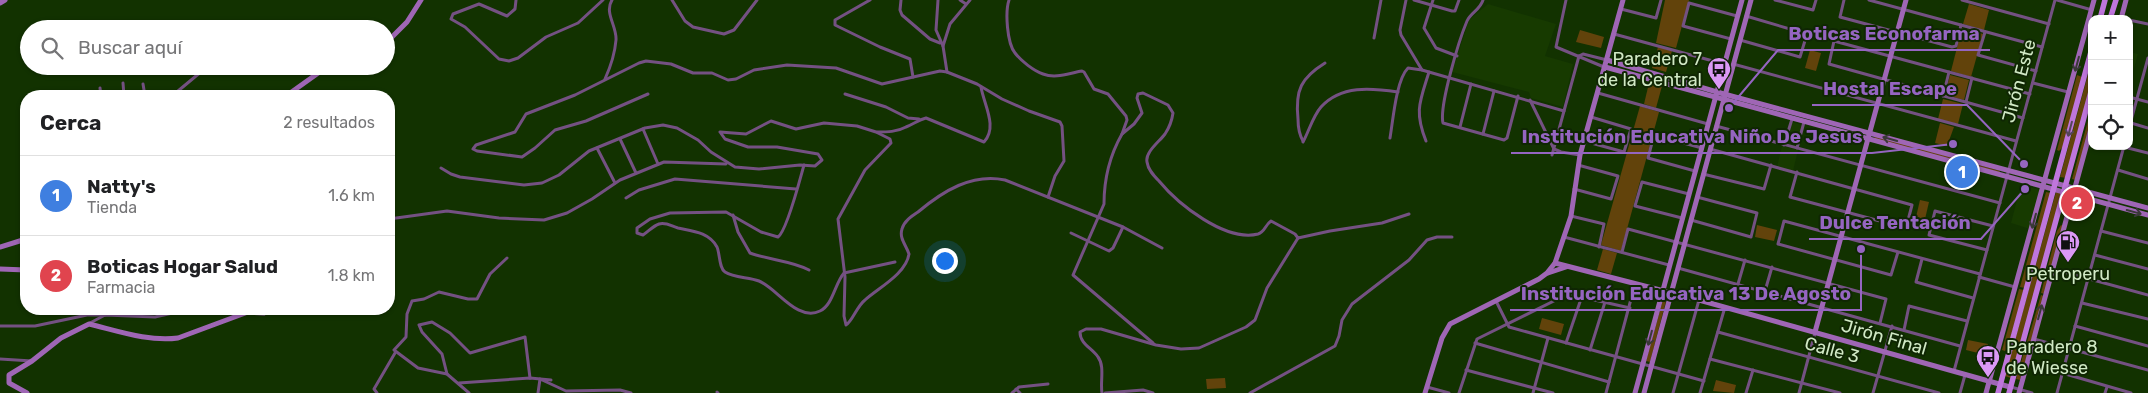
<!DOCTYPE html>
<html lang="es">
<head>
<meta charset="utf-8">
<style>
  body { margin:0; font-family:Rubik,sans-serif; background:#f6f6f6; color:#202124 }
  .controls { position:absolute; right:15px; top:15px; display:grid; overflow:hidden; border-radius:10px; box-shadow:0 1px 4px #0004 }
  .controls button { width:45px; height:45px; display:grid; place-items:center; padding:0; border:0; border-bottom:1px solid #e0e0e0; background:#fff; color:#202124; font:25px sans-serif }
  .you { position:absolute; left:944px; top:260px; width:18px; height:18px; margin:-12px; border:4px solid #fff; border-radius:50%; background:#1a73e8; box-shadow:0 0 0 8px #1a73e833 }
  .badge { display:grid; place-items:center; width:32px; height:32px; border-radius:50%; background:#db2777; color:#fff; font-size:16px; font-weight:700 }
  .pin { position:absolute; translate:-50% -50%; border:2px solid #fff; box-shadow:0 1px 5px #0006 }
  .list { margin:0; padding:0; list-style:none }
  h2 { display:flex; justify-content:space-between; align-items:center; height:65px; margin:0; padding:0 20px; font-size:21px }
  h2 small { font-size:16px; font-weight:400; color:#757577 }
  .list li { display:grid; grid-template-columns:32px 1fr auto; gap:15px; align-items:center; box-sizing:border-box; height:80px; padding:0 20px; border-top:1px solid #e0e0e0 }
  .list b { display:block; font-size:19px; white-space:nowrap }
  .list p { margin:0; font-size:16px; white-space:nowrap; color:#757577 }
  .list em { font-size:16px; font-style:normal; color:#757577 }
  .icon { flex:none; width:28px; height:28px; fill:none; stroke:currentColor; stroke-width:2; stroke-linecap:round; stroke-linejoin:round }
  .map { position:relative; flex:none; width:2148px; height:393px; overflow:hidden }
  .search { position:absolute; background:#fff; box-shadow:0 1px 4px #0004; left:20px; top:20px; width:375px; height:55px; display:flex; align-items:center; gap:12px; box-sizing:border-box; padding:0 18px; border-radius:28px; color:#757577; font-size:19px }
  .panel { position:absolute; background:#fff; box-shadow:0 1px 4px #0004; left:20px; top:90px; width:375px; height:225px; border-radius:20px }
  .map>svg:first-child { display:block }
  .built { fill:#173a00 }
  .green { fill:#62430b }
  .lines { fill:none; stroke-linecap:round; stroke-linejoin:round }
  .street { stroke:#745182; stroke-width:3 }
  .secondary { stroke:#9f66b5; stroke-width:5 }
  .primary { stroke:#bf76dc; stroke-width:5.5 }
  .oneway { stroke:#3a3938 }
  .oneway2 { stroke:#55465a }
  .labels { text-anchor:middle; stroke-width:4; stroke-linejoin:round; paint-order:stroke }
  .poi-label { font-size:18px; fill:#d1e9c5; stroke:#0f2603; text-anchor:end }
  .street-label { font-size:18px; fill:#d1e9c5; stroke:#0f2603 }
  .leader { fill:none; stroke:#9565c1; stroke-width:2 }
  .callout-dot { fill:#9565c1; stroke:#0f2603; stroke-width:2 }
  .callout-label { font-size:19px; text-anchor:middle; font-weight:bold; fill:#9565c1; stroke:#0f2603; stroke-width:4; stroke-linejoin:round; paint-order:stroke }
</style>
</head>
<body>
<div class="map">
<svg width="2148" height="393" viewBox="0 0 2148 393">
  <rect width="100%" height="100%" fill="#123200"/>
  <g class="built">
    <polygon points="1488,4 1556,24 1545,56 1573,64 1563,107 1531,98 1529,92 1452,72 1469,20"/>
    <polygon points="2129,52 2138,54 2129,85"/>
    <polygon points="1792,122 1802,125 1797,145 1787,143"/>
    <polygon points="1782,146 1798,150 1793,171 1777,167"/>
    <polygon points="2021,185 2041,190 2030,229 2011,223"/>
  </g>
  <g class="green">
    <polygon points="1665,0 1689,0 1676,48 1656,43"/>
    <polygon points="1969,4 1989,10 1984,30 1963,24"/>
    <polygon points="1962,28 1983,34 1971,77 1951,71"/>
    <polygon points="1580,30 1604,37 1601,48 1576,42"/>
    <polygon points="1658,47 1672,51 1666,72 1652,68"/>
    <polygon points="1810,50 1821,53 1816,71 1805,68"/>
    <polygon points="2092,60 2092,87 2067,178 2060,177"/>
    <polygon points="1950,75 1969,80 1964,100 1945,95"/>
    <polygon points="2077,75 2082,77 2063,147 2059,151 2057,150"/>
    <polygon points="1649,83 1662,86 1656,108 1644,104"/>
    <polygon points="1943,99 1963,104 1958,124 1938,119"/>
    <polygon points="1640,106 1659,112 1621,251 1601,245"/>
    <polygon points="2092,106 2092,120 2076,180 2072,179"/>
    <polygon points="1940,123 1954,127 1947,146 1935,143"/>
    <polygon points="1875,136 2000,171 1999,173 1874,139"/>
    <polygon points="2046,192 2051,193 2025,288 2020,287"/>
    <polygon points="2056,192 2063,193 2011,378 2005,376"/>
    <polygon points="1920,200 1929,202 1925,219 1916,217"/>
    <polygon points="1757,225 1777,230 1774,241 1755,237"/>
    <polygon points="2061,225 2063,226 2045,294 2041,293 2057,231"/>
    <polygon points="1603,249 1617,253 1611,274 1597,270"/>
    <polygon points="2019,289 2024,290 2008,347 2005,351 2002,350"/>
    <polygon points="2041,295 2044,296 2020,380 2016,379"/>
    <polygon points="1664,296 1667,297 1650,362 1646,361"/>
    <polygon points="1542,318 1564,324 1561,335 1539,329"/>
    <polygon points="1968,340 1988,344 1986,355 1966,350"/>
    <polygon points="1225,378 1226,388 1207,389 1206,379"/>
    <polygon points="1716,380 1736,385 1734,393 1713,391"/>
  </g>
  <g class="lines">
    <g class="street">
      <polyline points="516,0 515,9 507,16 479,4 453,14 451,19 465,27 499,59 509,61 518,58 546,37 578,23 603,0"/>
      <polyline points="672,0 685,21 693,27 724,34 734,30 757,0"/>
      <polyline points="870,0 835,20 835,25 880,47 910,59 913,77"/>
      <polyline points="901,0 900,10 902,15 930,39 940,43"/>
      <polyline points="938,0 936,30 943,46 947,72"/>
      <polyline points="960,0 966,4"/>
      <path d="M 1009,0 C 1005,12 1007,43 1015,53 C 1021,61 1034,71 1043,74 C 1056,79 1069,73 1082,71 L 1084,72 L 1094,89 L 1108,94 L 1126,116 L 1127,120 L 1122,134 L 1134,124 L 1142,113 L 1137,98 L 1138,94 L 1143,93 L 1168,105 L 1173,113 C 1172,120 1169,128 1165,134 C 1159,142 1145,152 1147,162 C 1148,170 1154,176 1159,181 C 1178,204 1225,242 1258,234 C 1265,232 1265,225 1271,221 L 1295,234 L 1298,238 L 1330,231 L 1382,223 L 1409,214"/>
      <polyline points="1406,0 1400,30 1401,35 1422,70"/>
      <polyline points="1414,0 1452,11 1455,11 1459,0"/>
      <polyline points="1433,0 1424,28 1436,48 1457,56"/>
      <path d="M 1483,0 C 1480,10 1471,12 1467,21 C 1459,40 1439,106 1443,123 L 1504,140 L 1507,138 L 1518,96"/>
      <polyline points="1566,0 1556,47 1604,67"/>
      <polyline points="1775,0 1813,10 1816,0"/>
      <polyline points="1844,0 1840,17 1952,47 1956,46 1961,25"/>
      <polyline points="1869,0 2042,47"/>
      <polyline points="1962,0 2049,24"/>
      <polyline points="2057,0 2092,10"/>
      <polyline points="1621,9 1656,18 1661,0"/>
      <polyline points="2129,20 2148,24"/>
      <polyline points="1985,32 1978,55 2036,71"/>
      <polyline points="1614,34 1724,64"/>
      <polyline points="1374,38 1381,0"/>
      <polyline points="1731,39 1683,26 1689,3 1737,16"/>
      <polyline points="1740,40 1800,57 1807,34 1746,16"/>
      <polyline points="943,46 950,24 970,0"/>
      <polyline points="1579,56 1583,54 1607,60"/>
      <polyline points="1733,64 2016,141"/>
      <path d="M 605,79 C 610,68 615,52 616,40 C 617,26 604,13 612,0"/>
      <polyline points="123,83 124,96"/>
      <polyline points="2033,83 2068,92"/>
      <polyline points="143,84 145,96"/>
      <polyline points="100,88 101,96"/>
      <polyline points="1598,93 1708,124"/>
      <polyline points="78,94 78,96"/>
      <polyline points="648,94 586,121 555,130 535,148 522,157 477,151 473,149 476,145 515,132 526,114 575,95 639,63 646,61 671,64 693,73 712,73 728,80 736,79 754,70 787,65 836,68 882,84 940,71 947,72 977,84 1002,99 1029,111 1060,122 1062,126 1064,161 1055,176 1048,197"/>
      <polyline points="845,94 886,107 908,118 919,119"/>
      <polyline points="172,96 208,66"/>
      <polyline points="1943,96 1949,72"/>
      <polyline points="2129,97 2148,102"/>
      <polyline points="1530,100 1554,149 1561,152 1580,155"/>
      <polyline points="1966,102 1972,78"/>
      <polyline points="2023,118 1829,64 1834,41 2030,94"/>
      <polyline points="2131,123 2148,128"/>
      <polyline points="1716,126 2000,203"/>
      <polyline points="1460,127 1471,84"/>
      <polyline points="2129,128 2148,58"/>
      <polyline points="643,129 658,164"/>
      <path d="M 877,132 C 887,132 897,132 906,127 C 914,124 918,120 926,118 L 984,142 C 998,127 984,105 981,87"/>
      <path d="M 1122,134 C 1110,155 1104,179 1104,204 L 1073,275 L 1153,343"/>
      <polyline points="1483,134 1494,91"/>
      <path d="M 1390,138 C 1393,121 1396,80 1408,68 L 1422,70 L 1564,111"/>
      <polyline points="620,139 636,173"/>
      <path d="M 1303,141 C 1299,134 1298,127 1298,119 C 1295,90 1301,78 1325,63"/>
      <path d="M 1426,141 C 1414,111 1420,101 1429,72"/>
      <polyline points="1584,141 1624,152 1631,129 1591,117"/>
      <path d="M 1303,142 C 1309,131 1313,116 1321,107 C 1341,85 1371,88 1398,92"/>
      <polyline points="1784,145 1792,119"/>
      <polyline points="2124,147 2148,153"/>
      <polyline points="597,148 615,183"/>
      <polyline points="1797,148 1804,122"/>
      <polyline points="1710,149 1912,205 1906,228 1790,197 1797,172"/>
      <polyline points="1552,155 1579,56"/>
      <path d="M 804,165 C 800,179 787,231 778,237 L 761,232 L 726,212 L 670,213 L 650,219 L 637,228 L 637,233 L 643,235 C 649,231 653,226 659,224 C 666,222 671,226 678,228 C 692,231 709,232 717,247 C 720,254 719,268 725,272 C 734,278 749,277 759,281 C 777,288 797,322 820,311 C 833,305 835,283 844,273 L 895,262"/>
      <path d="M 441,168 L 451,174 L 460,177 L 524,185 L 542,183 L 559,175 L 589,151 L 645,128 L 663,125 L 677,128 L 698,140 L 711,152 L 735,167 L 759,169 L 800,165 L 815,166 L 822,160 L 818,154 L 777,147 L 748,147 L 725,139 L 720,132 L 746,134 L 771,121 L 796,129 L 824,123 L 857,126 L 876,132 L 890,139 L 891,143 L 865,170 L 838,219 L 845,277 L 844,316 L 846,325 C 852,322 857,306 865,300 C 878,288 906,274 909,254 C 906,245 899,238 902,229 C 904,221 912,216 918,212 C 943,191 972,173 1005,180 L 1123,227 L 1162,248"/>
      <polyline points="2118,170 2148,179"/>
      <polyline points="1695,171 1648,158 1654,135 1702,148"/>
      <polyline points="1703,174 1764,189 1771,165"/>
      <polyline points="1574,189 1611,199 1618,176 1578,165"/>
      <polyline points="626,198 639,190 675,179 796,189"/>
      <path d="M 733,215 L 738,232 L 750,253 C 769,260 793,261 809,270"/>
      <polyline points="1571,216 1604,224 1599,247"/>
      <polyline points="1682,218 1635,206 1642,182 1689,194"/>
      <polyline points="389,219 447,211 499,218 544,220 567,213 592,199 620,180 664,162 726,164"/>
      <polyline points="1691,220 1751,237 1757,213 1697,197"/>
      <polyline points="2101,231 2148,243"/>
      <polyline points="1071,233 1109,251 1113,248 1123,227"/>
      <polyline points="1564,237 1669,265"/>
      <polyline points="1987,250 1929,235 1935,211 1993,226"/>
      <polyline points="1622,252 1628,229 1886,299 1880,323"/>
      <polyline points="1898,252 1891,275 1778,244 1784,221 1980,274"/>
      <polyline points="2095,255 2148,269"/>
      <polyline points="1922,259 1916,282 1973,298"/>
      <polyline points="1678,268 1960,346"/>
      <polyline points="2053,269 2148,295"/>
      <polyline points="1979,277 2015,287"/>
      <polyline points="1738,284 1745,260"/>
      <polyline points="1765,291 1772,267"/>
      <polyline points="1496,301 1509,327 1704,381"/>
      <polyline points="2082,303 2148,319"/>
      <polyline points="90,323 105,315 155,317 190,309"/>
      <polyline points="0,326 35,326 87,315 105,315"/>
      <polyline points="2075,326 2148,346"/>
      <polyline points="1904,330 1909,306 1967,321"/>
      <polyline points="1718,332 1939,393"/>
      <polyline points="2034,339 2148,370"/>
      <polyline points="1475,343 1609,382"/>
      <polyline points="1566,343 1582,296"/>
      <polyline points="1590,350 1605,302"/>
      <polyline points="0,359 32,361"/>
      <polyline points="1710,359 1840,393"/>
      <polyline points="1466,370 1553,393"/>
      <polyline points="1954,371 2055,0"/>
      <polyline points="2062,373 2131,393"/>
      <polyline points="447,374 442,354 422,332 419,325 432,322 450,333 470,353 525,337 530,378"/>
      <polyline points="459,383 530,378 551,380"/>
      <polyline points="1427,387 1449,393"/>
      <polyline points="2011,387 2032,393"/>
      <polyline points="1016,389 1020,393"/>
      <polyline points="717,392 718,393"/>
      <polyline points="377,393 374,389 395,353"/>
      <polyline points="469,393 447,374 418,368 394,350 406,337 407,314 412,301 424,299 439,292 468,299 477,299 490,274 507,258"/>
      <polyline points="538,393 540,379 566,391 620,390 631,393"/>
      <polyline points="1012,393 1019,387 1048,384"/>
      <path d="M 1102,393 C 1100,382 1105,366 1098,357 C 1092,348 1080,344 1080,332 L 1086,329 L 1101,329 L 1156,345 L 1181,349 L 1199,348 L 1246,327 L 1255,320 L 1267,288 L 1298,238"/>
      <polyline points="1105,393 1143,390 1153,393"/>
      <polyline points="1250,393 1335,346 1339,336 1342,320 1352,304 1409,260 1427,240 1437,237 1452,237"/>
      <polyline points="1459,393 1477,339 1568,294 1630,308"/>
      <polyline points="1533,393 1548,338"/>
      <polyline points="1606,393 1635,284"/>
      <polyline points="1673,393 1699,300"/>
      <polyline points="1700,393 1725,307"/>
      <polyline points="1746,393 1753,370"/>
      <polyline points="1799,393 1815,333"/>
      <polyline points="1873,393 1892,326"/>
      <polyline points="1960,393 1965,375"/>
      <polyline points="2057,393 2124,146"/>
      <polyline points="2105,393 2107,387"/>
    </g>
    <g class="secondary">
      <polyline points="0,3 5,0"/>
      <polyline points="2121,19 2126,0"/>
      <polyline points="386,43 407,22 421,0"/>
      <polyline points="1607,60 1724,94 2148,208"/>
      <polyline points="1605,67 2148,215"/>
      <polyline points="286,96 328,66"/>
      <polyline points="0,247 26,239"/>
      <polyline points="1555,263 1699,300 2010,387"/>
      <polyline points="0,269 26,270"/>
      <polyline points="1548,273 1566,267"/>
      <polyline points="1815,332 1906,0"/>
      <path d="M 27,393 L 9,383 L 9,375 L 32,361 L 61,338 L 89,324 C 118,331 149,342 178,338 L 248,312 L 264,313 L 272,309"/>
      <polyline points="1425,393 1442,338 1450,324 1539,279 1547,273 1555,263 1571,216 1580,155 1623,0"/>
      <polyline points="1635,393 1742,0"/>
      <polyline points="1644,393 1751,0"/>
      <polyline points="1986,393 2094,0"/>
      <polyline points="2019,393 2092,125"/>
    </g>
    <g class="primary">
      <polyline points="2100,19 2105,0"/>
      <polyline points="2110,19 2116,0"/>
      <polyline points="1998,393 2092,48"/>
      <polyline points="2009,393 2092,88"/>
    </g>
  </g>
  <defs><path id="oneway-shaft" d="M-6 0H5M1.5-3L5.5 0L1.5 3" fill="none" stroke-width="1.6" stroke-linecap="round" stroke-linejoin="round" transform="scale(1.25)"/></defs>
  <g class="oneway">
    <use href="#oneway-shaft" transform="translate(2077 64) rotate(105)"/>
    <use href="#oneway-shaft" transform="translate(1890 139) rotate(-164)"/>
    <use href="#oneway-shaft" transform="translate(2134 212) rotate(15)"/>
    <use href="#oneway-shaft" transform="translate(2034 221) rotate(105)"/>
    <use href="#oneway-shaft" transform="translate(2040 312) rotate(-75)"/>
    <use href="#oneway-shaft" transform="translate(1650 338) rotate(105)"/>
  </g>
  <use class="oneway2" href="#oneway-shaft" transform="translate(2070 129) rotate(105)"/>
  <defs>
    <g id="bus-pin" transform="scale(1.25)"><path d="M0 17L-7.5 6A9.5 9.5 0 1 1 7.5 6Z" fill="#db99f5" stroke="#0f2603"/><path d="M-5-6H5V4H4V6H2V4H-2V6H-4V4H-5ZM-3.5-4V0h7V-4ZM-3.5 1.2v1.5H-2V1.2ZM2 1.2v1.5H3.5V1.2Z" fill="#111"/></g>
    <g id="fuel-pin" transform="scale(1.25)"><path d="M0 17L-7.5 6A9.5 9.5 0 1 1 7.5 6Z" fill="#db99f5" stroke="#0f2603"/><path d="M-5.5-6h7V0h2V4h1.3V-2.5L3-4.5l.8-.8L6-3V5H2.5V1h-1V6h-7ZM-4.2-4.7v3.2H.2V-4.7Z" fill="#111"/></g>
  </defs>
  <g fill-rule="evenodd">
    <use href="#bus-pin" x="1719" y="69"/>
    <use href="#fuel-pin" x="2068" y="242"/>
    <use href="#bus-pin" x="1988" y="357"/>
  </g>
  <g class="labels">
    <g class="poi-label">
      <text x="1702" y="65">Paradero 7<tspan x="1702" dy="21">de la Central</tspan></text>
      <text x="2068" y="280" text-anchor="middle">Petroperu</text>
      <text x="2006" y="353" text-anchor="start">Paradero 8<tspan x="2006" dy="21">de Wiesse</tspan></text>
    </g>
    <g class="street-label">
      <text transform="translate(2019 81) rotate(-75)" y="6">Jirón Este</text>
      <text transform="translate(1884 337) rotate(16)" y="6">Jirón Final</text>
      <text transform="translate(1832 350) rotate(15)" y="6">Calle 3</text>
    </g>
  </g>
  <path class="leader" d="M1729 108L1778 50H1990M2024 164L1967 105H1812M1953 144L1872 153H1511M2025 189L1981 239H1809M1861 249L1861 310H1510"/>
  <g class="callout-dot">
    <circle cx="1729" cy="108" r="5"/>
    <circle cx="2024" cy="164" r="5"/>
    <circle cx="1953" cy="144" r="5"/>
    <circle cx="2025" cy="189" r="5"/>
    <circle cx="1861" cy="249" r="5"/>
  </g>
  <g class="callout-label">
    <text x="1884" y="40">Boticas Econofarma</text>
    <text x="1890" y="95">Hostal Escape</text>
    <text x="1692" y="143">Institución Educativa Niño De Jesus</text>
    <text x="1895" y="229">Dulce Tentación</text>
    <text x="1686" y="300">Institución Educativa 13 De Agosto</text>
  </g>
</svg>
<div class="controls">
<button>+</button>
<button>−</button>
<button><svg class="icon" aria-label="locate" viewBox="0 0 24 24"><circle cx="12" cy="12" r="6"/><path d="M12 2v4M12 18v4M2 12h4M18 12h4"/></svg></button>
</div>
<div class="you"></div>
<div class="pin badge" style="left:1962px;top:172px;background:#3f7fe0">1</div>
<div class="pin badge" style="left:2077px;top:203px;background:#e0444e">2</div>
<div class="search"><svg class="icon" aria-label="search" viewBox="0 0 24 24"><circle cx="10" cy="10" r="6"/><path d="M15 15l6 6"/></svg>Buscar aquí</div>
<section class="panel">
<h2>Cerca<small>2 resultados</small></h2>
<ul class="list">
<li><span class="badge" style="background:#3f7fe0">1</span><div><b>Natty's</b><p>Tienda</p></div><em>1.6 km</em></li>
<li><span class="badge" style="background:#e0444e">2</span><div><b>Boticas Hogar Salud</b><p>Farmacia</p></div><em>1.8 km</em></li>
</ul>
</section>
</div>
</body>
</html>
